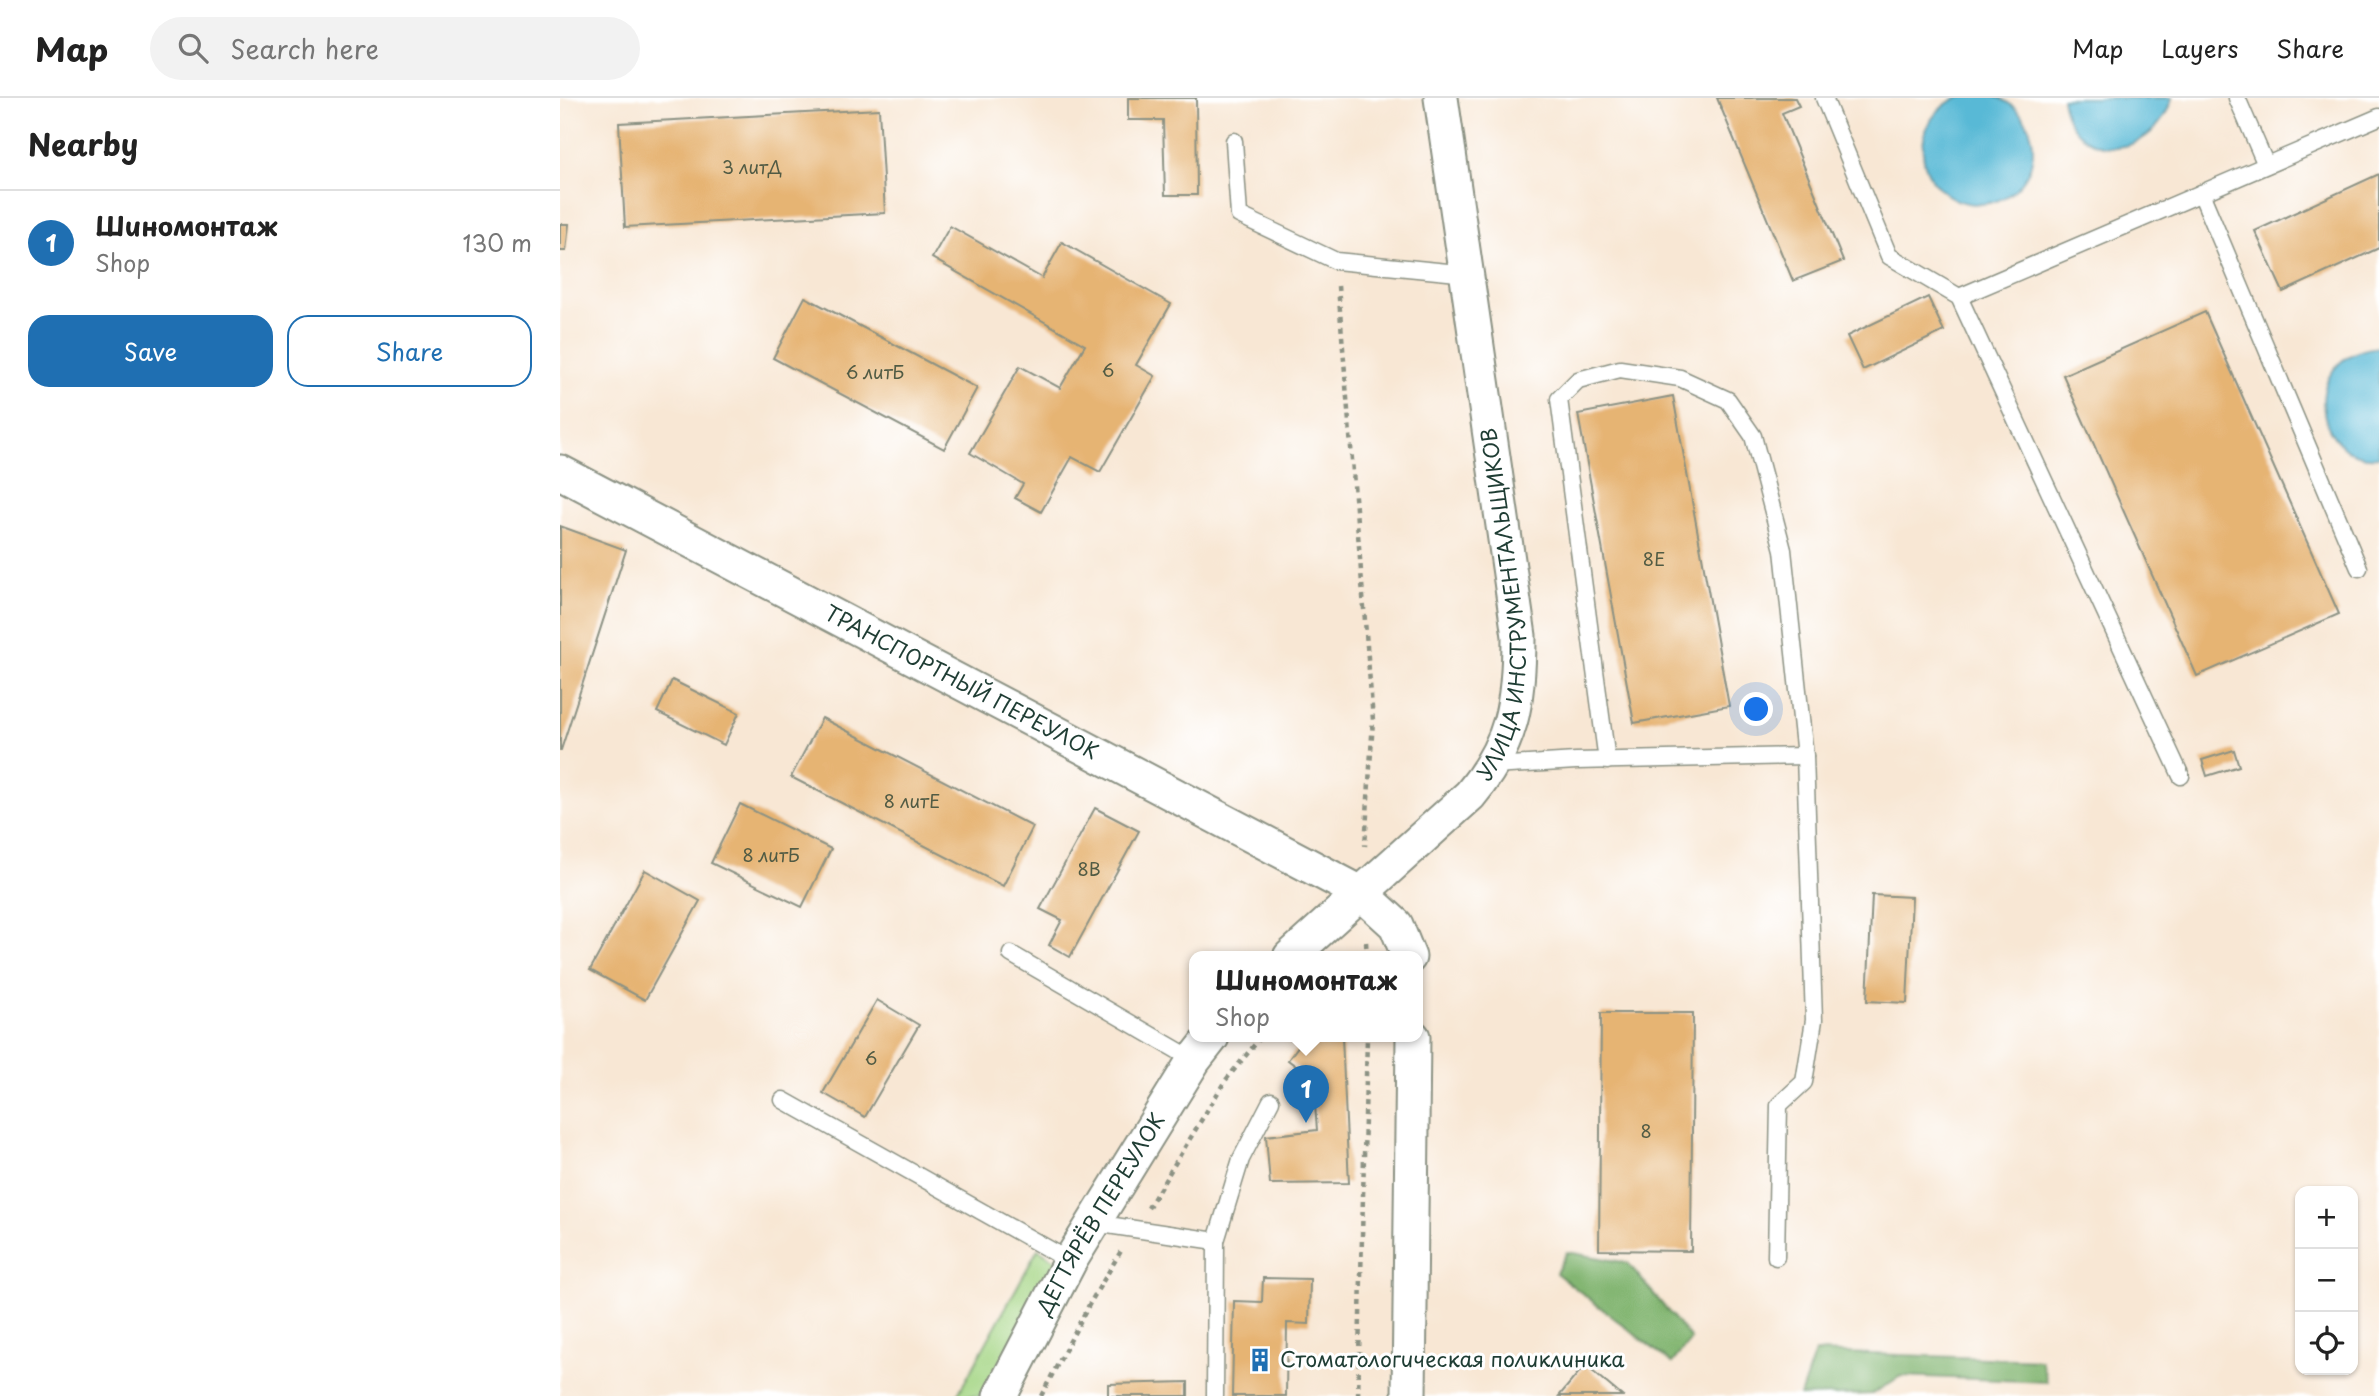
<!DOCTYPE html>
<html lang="en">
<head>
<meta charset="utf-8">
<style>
  body { margin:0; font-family:"Playpen Sans",sans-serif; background:#f2f2f2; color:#222 }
  .controls { position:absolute; right:21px; bottom:21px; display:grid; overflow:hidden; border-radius:14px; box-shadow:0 2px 5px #0004 }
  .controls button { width:63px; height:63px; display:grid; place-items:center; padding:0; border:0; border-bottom:2px solid #e0e0e0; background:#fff; color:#222; font:35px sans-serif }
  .you { position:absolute; left:1197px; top:612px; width:24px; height:24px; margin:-18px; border:5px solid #fff; border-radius:50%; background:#1a73e8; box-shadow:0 0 0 10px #1a73e833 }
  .badge { display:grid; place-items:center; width:46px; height:46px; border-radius:50%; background:#1f6fb2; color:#fff; font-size:23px; font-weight:700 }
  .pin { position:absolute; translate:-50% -58px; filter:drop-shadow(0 2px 4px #0008) }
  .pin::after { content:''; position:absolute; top:37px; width:24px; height:21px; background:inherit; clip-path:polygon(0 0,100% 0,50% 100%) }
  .popup { position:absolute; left:629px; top:853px; width:234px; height:91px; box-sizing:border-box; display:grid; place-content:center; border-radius:14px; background:#fff; filter:drop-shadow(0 2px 5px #0005); font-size:23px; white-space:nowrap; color:#767676 }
  .popup b { font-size:26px; color:#222 }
  .popup::after { content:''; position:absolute; left:50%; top:100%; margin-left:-14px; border:14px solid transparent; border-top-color:#fff }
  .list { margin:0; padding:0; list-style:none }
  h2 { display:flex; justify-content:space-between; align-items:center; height:91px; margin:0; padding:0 28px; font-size:30px }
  h2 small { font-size:23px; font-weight:400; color:#767676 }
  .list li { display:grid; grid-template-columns:46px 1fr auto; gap:21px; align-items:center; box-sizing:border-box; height:105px; padding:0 28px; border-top:2px solid #e0e0e0 }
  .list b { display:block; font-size:26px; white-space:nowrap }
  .list p { margin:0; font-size:23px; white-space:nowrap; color:#767676 }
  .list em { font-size:23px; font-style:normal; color:#767676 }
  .actions { display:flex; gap:14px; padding:21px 28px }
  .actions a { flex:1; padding:16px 0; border:2px solid #1f6fb2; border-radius:21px; text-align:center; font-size:24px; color:#1f6fb2 }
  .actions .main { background:#1f6fb2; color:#fff }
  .icon { flex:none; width:38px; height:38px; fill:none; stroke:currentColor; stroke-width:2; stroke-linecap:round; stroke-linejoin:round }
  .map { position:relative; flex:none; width:1819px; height:1298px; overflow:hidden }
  header { display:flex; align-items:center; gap:42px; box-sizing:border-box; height:98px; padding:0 35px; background:#fff; border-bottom:2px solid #e0e0e0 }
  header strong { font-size:33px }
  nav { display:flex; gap:38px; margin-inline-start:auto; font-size:24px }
  .search { width:490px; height:63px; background:#f2f2f2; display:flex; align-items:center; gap:18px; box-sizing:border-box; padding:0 24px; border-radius:38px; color:#767676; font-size:26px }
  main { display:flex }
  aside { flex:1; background:#fff }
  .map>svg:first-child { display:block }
  .green { fill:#a4d584; stroke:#62895c; stroke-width:2 }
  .forest { fill:#83b672; stroke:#517a53; stroke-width:2 }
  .water { fill:#58b9d6; stroke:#3c7b85; stroke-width:2 }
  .building { fill:#e6b473 }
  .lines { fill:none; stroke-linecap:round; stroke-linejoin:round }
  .lane-casing { stroke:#8c9284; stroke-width:19 }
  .street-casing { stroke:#8c9284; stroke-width:37 }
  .path { stroke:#8c9284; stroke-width:4.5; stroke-dasharray:5 5; stroke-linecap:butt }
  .lane { stroke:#fff; stroke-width:16 }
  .street { stroke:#fff; stroke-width:33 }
  .labels { text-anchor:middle; stroke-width:6; stroke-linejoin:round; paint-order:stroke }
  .number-label { font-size:18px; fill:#515b44 }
  .street-label { font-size:21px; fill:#1f3d34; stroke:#fff }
  .poi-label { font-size:21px; fill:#1f3d34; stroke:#fff; text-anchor:start }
</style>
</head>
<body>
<header>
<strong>Map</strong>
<div class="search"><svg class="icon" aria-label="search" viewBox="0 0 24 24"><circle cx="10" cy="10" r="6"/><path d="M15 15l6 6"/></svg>Search here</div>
<nav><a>Map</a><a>Layers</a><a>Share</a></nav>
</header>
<main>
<aside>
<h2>Nearby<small></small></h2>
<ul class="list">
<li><span class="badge">1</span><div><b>Шиномонтаж</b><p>Shop</p></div><em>130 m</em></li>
</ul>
<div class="actions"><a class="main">Save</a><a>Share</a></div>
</aside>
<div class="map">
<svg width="1819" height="1298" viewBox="0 0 1819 1298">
  <rect width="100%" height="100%" fill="#fff"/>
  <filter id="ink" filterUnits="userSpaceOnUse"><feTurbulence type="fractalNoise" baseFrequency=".0143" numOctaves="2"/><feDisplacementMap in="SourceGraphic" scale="14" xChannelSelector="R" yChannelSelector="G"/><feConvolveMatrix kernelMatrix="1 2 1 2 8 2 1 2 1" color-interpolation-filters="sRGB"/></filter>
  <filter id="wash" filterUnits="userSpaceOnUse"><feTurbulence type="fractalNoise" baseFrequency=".00686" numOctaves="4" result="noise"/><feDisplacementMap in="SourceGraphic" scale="28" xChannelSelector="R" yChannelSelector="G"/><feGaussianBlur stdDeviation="1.57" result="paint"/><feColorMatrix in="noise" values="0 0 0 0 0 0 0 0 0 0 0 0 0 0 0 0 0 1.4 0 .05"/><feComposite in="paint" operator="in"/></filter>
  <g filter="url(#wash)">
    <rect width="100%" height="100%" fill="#f8e7d4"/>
    <polygon class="green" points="478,1151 505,1168 437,1298 397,1298"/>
    <g class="forest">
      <polygon points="1007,1154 1068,1165 1131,1241 1112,1265 996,1175"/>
      <polygon points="1255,1254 1481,1262 1487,1284 1341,1278 1312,1296 1240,1298"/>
    </g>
    <g class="water">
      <circle cx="1418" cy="51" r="55"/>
      <path d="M 1502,0 L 1612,0 C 1592,67 1510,64 1502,0 Z"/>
      <path d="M 1819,249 L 1819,359 C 1755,366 1735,257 1819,249 Z"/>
    </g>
    <g id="blocks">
      <g class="building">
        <polygon points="568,0 636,0 637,97 605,97 603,22 568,22"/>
        <polygon points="1157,0 1235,0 1239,8 1222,15 1283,163 1233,183"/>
        <polygon points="319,11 325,115 65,129 59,25"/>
        <polygon points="1819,76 1819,150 1723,194 1695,133"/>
        <polygon points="0,126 9,126 6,153 0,153"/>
        <polygon points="390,128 482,180 502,144 611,206 576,267 595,278 540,374 512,359 481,414 455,400 463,386 410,355 460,268 500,290 525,247 372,160"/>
        <polygon points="245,199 417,290 384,351 213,260"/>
        <polygon points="1368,199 1384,233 1303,272 1287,238"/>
        <polygon points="1645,214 1779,516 1637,578 1503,277"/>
        <polygon points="1113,298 1169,608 1074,625 1018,316"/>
        <polygon points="0,428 66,452 1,652 0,652"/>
        <polygon points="112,582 179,615 164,647 97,614"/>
        <polygon points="262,620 473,729 443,788 231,679"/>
        <polygon points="1674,652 1679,668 1647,678 1642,662"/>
        <polygon points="180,706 271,751 242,809 151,765"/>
        <polygon points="535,710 579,733 510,859 489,847 502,822 480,811"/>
        <polygon points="85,772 140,803 85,902 30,872"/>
        <polygon points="1312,797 1352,799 1347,905 1307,903"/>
        <polygon points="317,902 359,927 305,1019 263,995"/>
        <polygon points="1041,915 1133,915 1131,1153 1039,1152"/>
        <polygon points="745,939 782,939 789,1085 710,1086 706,1038 757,1032 753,981 728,962"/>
        <polygon points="703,1180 750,1181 749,1226 727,1225 726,1298 672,1298 674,1203 702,1204"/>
        <polygon points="1025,1267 1062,1298 999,1298"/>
        <polygon points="628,1284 628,1298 548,1298 548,1286"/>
      </g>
    </g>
  </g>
  <g filter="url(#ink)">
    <use href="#blocks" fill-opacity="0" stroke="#8c9284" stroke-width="2"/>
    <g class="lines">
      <g class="lane-casing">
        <g id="lane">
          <polyline points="1264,0 1329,158 1399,199 1621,678"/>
          <polyline points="1677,0 1706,67"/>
          <polyline points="674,43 679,117 776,163 908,176"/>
          <polyline points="1641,95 1799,470"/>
          <polyline points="1399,199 1819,19"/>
          <polyline points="1047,663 999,301 1018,282 1060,271 1120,280 1168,302 1193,338 1223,452 1245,658 1254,922 1244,984 1219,1007 1216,1159"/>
          <polyline points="934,668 1016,663 1245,658"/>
          <polyline points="451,856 634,962"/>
          <polyline points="223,1002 510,1163"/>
          <polyline points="534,1125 656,1143 655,1298"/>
          <polyline points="656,1143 681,1061 711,1003"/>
        </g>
      </g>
      <g class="street-casing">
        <g id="street">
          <path id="s1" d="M 0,374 L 801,795 L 836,827 L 849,859"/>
          <path id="s2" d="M 730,859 L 910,697 C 953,645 959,604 959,538 L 881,0"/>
          <path id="s3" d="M 440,1298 L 510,1163 L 634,962 L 652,939"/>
          <polyline points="849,1298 853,939"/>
        </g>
      </g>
      <g class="path">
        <polyline points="778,188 813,622 805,748"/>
        <polyline points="806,844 807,859"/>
        <polyline points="588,1110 665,983 701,939"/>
        <polyline points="481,1298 530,1205 561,1153"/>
        <polyline points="798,1298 807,939"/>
      </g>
      <use href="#lane" class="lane"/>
      <use href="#street" class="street"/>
    </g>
  </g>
  <defs>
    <g id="building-bare" transform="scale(1.89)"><path d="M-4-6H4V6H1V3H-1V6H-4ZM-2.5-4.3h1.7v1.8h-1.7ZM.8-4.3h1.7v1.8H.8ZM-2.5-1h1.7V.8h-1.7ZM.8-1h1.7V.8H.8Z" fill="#1f6fb2" stroke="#fff" stroke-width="2.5" paint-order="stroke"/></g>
  </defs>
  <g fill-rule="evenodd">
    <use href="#building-bare" x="700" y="1262"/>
  </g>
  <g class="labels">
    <g class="number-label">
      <text x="192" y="76">3 литД</text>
      <text x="548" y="279">6</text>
      <text x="315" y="281">6 литБ</text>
      <text x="1094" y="468">8Е</text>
      <text x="352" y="710">8 литЕ</text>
      <text x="211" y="764">8 литБ</text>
      <text x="529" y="778">8В</text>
      <text x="311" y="967">6</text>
      <text x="1086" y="1040">8</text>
    </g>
    <g class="street-label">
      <text dy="7" stroke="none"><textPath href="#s2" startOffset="443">УЛИЦА ИНСТРУМЕНТАЛЬЩИКОВ</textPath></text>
      <text dy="7" stroke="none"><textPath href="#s1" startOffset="453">ТРАНСПОРТНЫЙ ПЕРЕУЛОК</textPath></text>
      <text dy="7" stroke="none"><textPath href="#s3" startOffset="208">ДЕГТЯРЁВ ПЕРЕУЛОК</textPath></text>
    </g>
    <g class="poi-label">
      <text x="720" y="1269">Стоматологическая поликлиника</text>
    </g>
  </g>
</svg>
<div class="controls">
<button>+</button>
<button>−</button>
<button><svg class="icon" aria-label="locate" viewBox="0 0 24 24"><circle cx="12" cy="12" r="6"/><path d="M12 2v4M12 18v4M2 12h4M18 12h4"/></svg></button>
</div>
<div class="you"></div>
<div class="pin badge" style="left:746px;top:1025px">1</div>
<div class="popup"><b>Шиномонтаж</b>Shop</div>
</div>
</main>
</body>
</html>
